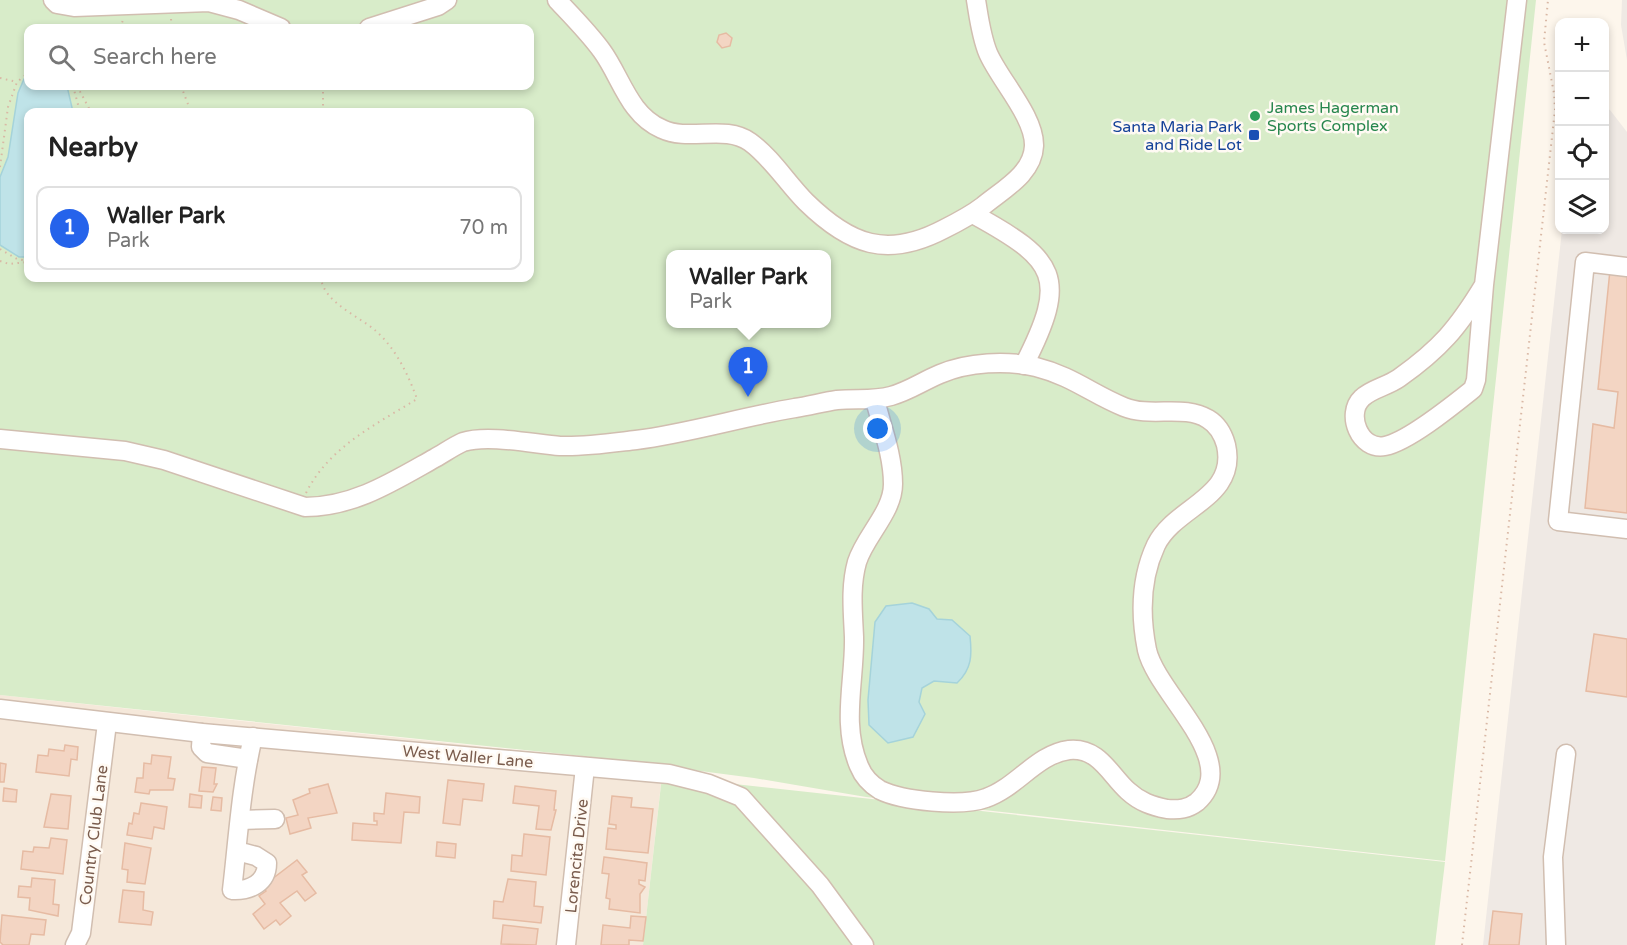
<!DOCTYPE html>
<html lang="en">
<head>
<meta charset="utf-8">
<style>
  body { margin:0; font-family:"Varela Round",sans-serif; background:#f6f6f6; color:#222 }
  .controls { position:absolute; right:18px; top:18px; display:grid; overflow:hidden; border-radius:12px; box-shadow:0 3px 9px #0003 }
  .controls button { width:54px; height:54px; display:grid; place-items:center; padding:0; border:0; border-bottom:2px solid #e0e0e0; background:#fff; color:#222; font:30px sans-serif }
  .you { position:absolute; left:878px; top:429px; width:21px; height:21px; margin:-15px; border:4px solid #fff; border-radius:50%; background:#1a73e8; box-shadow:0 0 0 9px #1a73e833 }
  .badge { display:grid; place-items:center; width:39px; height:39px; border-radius:50%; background:#2563eb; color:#fff; font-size:20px; font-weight:700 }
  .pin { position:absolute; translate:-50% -50px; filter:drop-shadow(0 2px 3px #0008) }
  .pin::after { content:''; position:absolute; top:32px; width:21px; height:18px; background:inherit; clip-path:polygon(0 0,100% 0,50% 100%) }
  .popup { position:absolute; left:666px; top:250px; width:165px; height:78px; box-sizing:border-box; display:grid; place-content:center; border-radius:12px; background:#fff; filter:drop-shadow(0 2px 4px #0005); font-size:20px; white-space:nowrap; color:#767676 }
  .popup b { font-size:22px; color:#222 }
  .popup::after { content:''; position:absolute; left:50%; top:100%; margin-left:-12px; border:12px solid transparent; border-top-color:#fff }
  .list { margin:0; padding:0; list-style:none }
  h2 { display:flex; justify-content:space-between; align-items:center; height:78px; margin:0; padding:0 24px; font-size:26px }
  h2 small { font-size:20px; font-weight:400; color:#767676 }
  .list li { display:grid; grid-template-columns:39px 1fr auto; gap:18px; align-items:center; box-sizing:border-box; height:84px; margin:0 12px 12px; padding:0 12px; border:2px solid #e0e0e0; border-radius:12px }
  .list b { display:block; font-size:22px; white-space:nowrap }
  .list p { margin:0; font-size:20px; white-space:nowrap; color:#767676 }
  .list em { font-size:20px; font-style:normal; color:#767676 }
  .icon { flex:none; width:33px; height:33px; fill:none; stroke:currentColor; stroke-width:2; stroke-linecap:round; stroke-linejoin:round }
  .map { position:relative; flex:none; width:1627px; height:945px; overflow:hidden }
  .search { position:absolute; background:#fff; box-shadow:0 3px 9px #0003; left:24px; top:24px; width:510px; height:66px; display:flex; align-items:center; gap:15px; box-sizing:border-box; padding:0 21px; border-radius:12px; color:#767676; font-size:22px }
  .panel { position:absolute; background:#fff; box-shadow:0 3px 9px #0003; left:24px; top:108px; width:510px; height:174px; border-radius:12px }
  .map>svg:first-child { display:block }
  .residential { fill:#f5e8da }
  .industrial { fill:#efe9e4 }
  .green { fill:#d8ecc9; fill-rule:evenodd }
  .water { fill:#bfe3e8; stroke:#a5d3da; stroke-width:1.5 }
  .building { fill:#f3d5c3; stroke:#e6bba3; stroke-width:1.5 }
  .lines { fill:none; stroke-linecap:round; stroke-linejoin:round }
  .minor-casing { stroke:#d1beb0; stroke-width:21 }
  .path { stroke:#d9b8a5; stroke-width:2; stroke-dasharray:1.5 4.5; stroke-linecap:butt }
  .minor { stroke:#fff; stroke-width:18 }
  .leisure-dot { fill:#2e9e5b; stroke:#fffaf3; stroke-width:2 }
  .transit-dot { fill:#1a4fb4; stroke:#fffaf3; stroke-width:2 }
  .labels { text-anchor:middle; stroke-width:5; stroke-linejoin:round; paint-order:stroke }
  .leisure-label { font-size:16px; fill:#27864d; stroke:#fffaf3; text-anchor:start }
  .transit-label { font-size:16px; fill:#164399; stroke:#fffaf3; text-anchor:end }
  .street-label { font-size:16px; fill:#7a5c4d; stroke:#fffaf3 }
</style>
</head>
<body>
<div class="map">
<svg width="1627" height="945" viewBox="0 0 1627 945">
  <rect width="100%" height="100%" fill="#fdf6ec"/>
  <polygon class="residential" points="0,695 663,766 643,945 0,945"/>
  <g class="industrial">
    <polygon points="1622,0 1627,0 1627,60 1621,25"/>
    <polygon points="1605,108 1610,110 1627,132 1627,945 1483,945 1562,230 1604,230"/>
  </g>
  <g class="green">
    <path d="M 0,0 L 1536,0 L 1445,861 L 866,797 L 754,778 L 601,758 L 0,695 ZM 28,28 L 530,28 L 530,86 L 28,86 ZM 28,112 L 530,112 L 530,278 L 28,278 ZM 670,255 L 826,255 L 826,324 L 670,324 Z"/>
    <polygon points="662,776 1445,862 1435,945 643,945"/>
  </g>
  <g class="water">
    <polygon points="28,77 28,86 67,86 73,112 28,112 28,257 19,257 0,245 0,177 8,157 18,93 24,79"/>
    <path d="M 912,603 L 929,609 L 937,619 L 952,620 L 970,636 C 972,655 972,669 957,683 L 934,681 L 922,688 L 919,702 L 925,714 L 913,737 L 888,743 L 869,725 L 868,700 L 875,622 L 886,606 Z"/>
  </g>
  <g class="building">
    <polygon points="726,33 732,38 730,46 722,48 717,42 719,35"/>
    <polygon points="1610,270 1627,272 1627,513 1585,508 1593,424 1614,428 1618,392 1598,389"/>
    <polygon points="1594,634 1627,639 1627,697 1586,691"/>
    <polygon points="65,745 78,747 77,760 71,759 69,776 36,772 38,755 48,756 49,749 64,751"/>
    <polygon points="152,755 171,757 168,778 175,779 173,790 150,790 149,794 135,792 137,778 143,778 144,763 151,764"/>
    <polygon points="0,763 6,764 4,782 0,782"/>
    <polygon points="202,767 216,768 214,784 217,784 213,792 199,791"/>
    <polygon points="448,780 484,784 482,801 463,799 460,825 443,823"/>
    <polygon points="328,784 337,813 308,818 311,828 290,834 286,818 298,815 293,800 310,793 309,789"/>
    <polygon points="515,786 556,791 554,810 556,810 551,830 536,829 539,806 513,803"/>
    <polygon points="4,788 17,790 16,802 3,801"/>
    <polygon points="386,793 420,797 419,813 404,812 401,843 352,840 353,823 377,825 377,821 374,821 374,813 384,814"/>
    <polygon points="51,794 71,796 68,829 44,827"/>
    <polygon points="190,794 202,796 201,808 189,807"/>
    <polygon points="612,796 632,798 631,807 653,809 648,853 606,849 608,828 616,829 616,825 609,824"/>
    <polygon points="213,797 222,798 221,811 211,810"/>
    <polygon points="141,803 167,807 164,829 154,827 152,839 127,835 129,823 132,824 134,813 139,814"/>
    <polygon points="524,834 550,837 546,875 511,871 512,855 522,856"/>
    <polygon points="51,838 67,840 63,874 21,869 23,851 33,852 34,847 49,848"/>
    <polygon points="437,842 456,844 455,858 436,856"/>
    <polygon points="125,843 151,848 145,884 127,882 128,870 122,869"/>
    <polygon points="604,857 647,863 645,881 639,880 639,884 645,887 640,894 640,913 609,909 610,899 606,898 609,874 602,873"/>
    <polygon points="297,860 307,872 302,875 316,893 305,901 297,891 280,903 291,916 280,925 276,920 264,929 253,914 265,904 259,896 266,891 263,886"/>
    <polygon points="32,878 55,880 53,904 59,905 58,916 29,910 30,898 18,897 19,886 31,887"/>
    <polygon points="508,879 536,882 534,906 543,907 541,923 493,918 494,901 503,902"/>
    <polygon points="123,890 144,892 143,910 153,912 151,925 119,922"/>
    <polygon points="1493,911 1522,914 1519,945 1489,945"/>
    <polygon points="2,915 46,920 44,935 31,934 29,945 3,945 0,942"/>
    <polygon points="631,916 646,917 643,941 629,940 629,945 601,945 603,925 630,928"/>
    <polygon points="503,925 538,929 536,945 501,944"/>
  </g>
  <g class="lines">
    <g class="minor-casing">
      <g id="minor">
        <polyline points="53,0 57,4 74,7 209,2 239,10 281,28"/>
        <path d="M 557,0 C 572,16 589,33 602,51 C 621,77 629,115 662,129 C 689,142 725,124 750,142 C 772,158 787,183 806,202 C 850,245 887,259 944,229 C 958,222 970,216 983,206 C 1002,190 1033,174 1034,146 C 1035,117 999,79 988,53 C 981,36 979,18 976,0"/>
        <polyline points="369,28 438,6 447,0"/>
        <path d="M 973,214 C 1057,260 1069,277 1024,365"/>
        <polyline points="1627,267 1585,262 1558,521 1627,529"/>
        <path d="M 1484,285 C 1458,328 1440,349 1399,378 C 1388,386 1371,389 1362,398 C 1345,414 1360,451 1385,446 C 1409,441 1453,405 1473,389 L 1476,380 L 1484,285 L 1517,0"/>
        <path d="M 0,439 L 125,451 L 164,460 L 305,507 C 354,507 394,481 435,458 C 444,453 454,446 463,442 C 488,434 534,444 560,446 C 585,447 611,443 636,440 C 690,433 741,417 795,408 C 809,406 823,402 837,400 C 856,398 873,401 891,396 C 909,391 923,381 940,374 C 968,362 1007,360 1036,367 C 1072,376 1092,394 1124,407 C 1151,418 1184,404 1208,419 C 1218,425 1223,434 1226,445 C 1238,498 1175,506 1156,545 C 1141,577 1140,615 1147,650 C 1157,694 1243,761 1197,802 C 1188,809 1179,810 1167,809 C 1152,806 1140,802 1128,791 C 1110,775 1099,747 1069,750 C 1037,754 1016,788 986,798 C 962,807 902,801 880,790 C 870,784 863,776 859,766 C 841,724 855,680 854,637 C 853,612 850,587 857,562 C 865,536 893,512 893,484 C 893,456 882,427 875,400"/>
        <polyline points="0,709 202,733 669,774 709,784 741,797 820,885 864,945"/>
        <polyline points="202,733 201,747 207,753 248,759"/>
        <polyline points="240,820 275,819"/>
        <path d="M 237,851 L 256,856 L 267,863 C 267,883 250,891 232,890 C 238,839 241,787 253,737"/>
        <polyline points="75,945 81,933 107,723"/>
        <polyline points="566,945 585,767"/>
        <polyline points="1556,945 1553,857 1566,754"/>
      </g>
    </g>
    <g class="path">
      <polyline points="171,19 172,28"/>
      <polyline points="120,28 123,20"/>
      <polyline points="0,78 17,82"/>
      <polyline points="73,86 80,112"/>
      <polyline points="77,86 91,112"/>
      <polyline points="181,86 191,112"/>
      <polyline points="323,86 323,112"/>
      <polyline points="0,167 8,107 17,82 28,73"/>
      <polyline points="0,249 17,259 28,261"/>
      <polyline points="0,261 9,264 27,262"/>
      <path d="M 306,493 C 329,447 375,425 417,399 C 408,374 396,349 376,331 C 359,316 324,303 321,278"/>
      <polyline points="1462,945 1555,110 1554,93 1544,42 1548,0"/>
    </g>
    <use href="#minor" class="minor"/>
  </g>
  <circle class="leisure-dot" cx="1255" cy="116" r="6"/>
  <rect class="transit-dot" x="1248" y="129" width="12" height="12" rx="3"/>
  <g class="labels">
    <g class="leisure-label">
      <text x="1267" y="113">James Hagerman<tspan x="1267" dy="18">Sports Complex</tspan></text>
    </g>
    <g class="transit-label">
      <text x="1242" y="132">Santa Maria Park<tspan x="1242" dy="18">and Ride Lot</tspan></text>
    </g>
    <g class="street-label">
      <text transform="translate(468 756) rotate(5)" y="6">West Waller Lane</text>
      <text transform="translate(93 835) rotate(-83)" y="6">Country Club Lane</text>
      <text transform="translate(576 856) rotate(-84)" y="6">Lorencita Drive</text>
    </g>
  </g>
</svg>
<div class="controls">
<button>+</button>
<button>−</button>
<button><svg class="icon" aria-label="locate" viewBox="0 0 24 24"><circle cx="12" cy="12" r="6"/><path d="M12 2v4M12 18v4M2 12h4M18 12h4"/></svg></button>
<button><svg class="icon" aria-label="layers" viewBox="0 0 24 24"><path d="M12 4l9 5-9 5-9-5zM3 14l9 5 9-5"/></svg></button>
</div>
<div class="you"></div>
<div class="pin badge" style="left:748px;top:397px">1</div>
<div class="popup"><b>Waller Park</b>Park</div>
<div class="search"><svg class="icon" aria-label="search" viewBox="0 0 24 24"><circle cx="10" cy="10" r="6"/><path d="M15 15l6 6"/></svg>Search here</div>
<section class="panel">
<h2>Nearby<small></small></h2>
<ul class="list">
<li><span class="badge">1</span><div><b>Waller Park</b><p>Park</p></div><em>70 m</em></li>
</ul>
</section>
</div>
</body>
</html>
